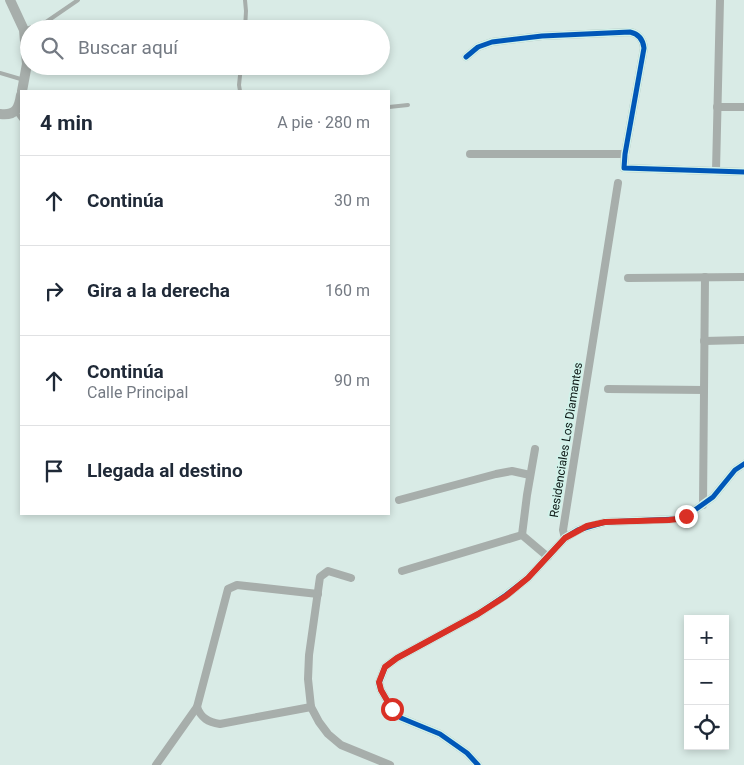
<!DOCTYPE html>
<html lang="es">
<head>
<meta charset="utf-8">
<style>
  body { margin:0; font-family:Roboto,sans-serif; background:#f6f6f7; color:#1f2937 }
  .controls { position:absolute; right:15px; bottom:15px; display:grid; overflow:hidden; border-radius:0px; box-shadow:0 2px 8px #0003 }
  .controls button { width:45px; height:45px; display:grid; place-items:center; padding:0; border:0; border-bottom:1px solid #e0e1e3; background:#fff; color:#1f2937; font:25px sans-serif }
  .stop { position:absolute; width:15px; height:15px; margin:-11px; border:4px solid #d93025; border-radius:50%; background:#fff }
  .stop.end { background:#d93025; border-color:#fff; box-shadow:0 1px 5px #0008 }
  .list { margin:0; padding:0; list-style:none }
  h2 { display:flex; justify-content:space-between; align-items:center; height:65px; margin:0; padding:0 20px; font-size:21px }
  h2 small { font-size:16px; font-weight:400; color:#747a83 }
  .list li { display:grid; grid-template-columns:32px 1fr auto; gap:15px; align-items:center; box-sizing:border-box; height:90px; padding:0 20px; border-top:1px solid #e0e1e3 }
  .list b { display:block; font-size:19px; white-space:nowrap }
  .list p { margin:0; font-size:16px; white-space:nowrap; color:#747a83 }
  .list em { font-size:16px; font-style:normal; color:#747a83 }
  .icon { flex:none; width:28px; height:28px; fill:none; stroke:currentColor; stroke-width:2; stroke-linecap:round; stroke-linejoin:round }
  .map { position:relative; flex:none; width:744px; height:765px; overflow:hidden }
  .search { position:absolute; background:#fff; box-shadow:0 2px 8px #0003; left:20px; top:20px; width:370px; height:55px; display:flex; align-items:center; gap:12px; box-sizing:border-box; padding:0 18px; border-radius:28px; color:#747a83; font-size:19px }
  .panel { position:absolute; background:#fff; box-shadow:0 2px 8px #0003; left:20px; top:90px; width:370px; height:425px; border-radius:0px }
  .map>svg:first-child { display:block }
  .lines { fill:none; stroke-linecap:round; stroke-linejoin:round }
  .service { stroke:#a7aeab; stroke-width:4 }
  .minor { stroke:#a7aeab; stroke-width:8 }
  .tertiary { stroke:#a7aeab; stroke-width:10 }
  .cycleway-casing { stroke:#d2f2ea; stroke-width:8 }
  .cycleway { stroke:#0057b8; stroke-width:5 }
  .route { stroke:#d93025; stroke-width:6 }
  .labels { text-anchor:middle; stroke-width:4; stroke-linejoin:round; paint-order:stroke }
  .street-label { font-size:12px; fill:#0a1613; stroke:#d2f2ea }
</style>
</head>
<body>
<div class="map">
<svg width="744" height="765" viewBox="0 0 744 765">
  <rect width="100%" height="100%" fill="#d9ebe6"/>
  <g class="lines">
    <g class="service">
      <polyline points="245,0 246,11 245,29"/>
      <polyline points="24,30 46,22 78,0"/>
      <polyline points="0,73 24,80"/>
      <polyline points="240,91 239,85 241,66"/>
      <polyline points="389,107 408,105"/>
      <polyline points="16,112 21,119"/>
    </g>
    <g class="minor">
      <path d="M 466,57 L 478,47 L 492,42 L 542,36 L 630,32 C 639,34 643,39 644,48 L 625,154 L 624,168 L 744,172"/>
      <polyline points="717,107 744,107"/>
      <polyline points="470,154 625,154"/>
      <polyline points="716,171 720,0"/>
      <polyline points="628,278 744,277"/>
      <polyline points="704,341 744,340"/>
      <polyline points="608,389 704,390"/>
      <polyline points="399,500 496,474 512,471 530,475"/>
      <polyline points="703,505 705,277"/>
      <polyline points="522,535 527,495 535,449"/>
      <polyline points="565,538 563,530 618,183"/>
      <polyline points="402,571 522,535 548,557"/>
      <polyline points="351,578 328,571 320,577 309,655 308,679 311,707 319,722 328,734 341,745 390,765"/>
      <path d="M 311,707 L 220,724 C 208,722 201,718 197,707 L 228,589 L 237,585 L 318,594"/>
      <polyline points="156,765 197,707"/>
      <polyline points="478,765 467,753 440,734 401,718 392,709 381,690 379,683 385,667 397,658 478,614 506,595 528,578 565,538 578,530 605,522 677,519 692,512 713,497 735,470 744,464"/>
    </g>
    <g class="tertiary">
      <polyline points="10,0 24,30 27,64 22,91"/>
      <path d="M 0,114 C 16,116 19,108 21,95"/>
    </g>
    <g class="cycleway-casing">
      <g id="cycleway">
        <path d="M 466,57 L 478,47 L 492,42 L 542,36 L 630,32 C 639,34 643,39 644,48 L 625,154 L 624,168 L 744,172"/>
        <polyline points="478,765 467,753 440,734 401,718 392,709 381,690 379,683 385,667 397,658 478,614 506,595 528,578 565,538 578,530 605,522 677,519 692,512 713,497 735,470 744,464"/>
      </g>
    </g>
    <use href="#cycleway" class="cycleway"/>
  </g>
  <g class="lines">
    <polyline class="route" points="392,709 381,690 379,682 385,667 397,658 478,614 506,596 528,578 565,538 587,526 605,522 669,520 678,519 686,516"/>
  </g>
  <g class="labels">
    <g class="street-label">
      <text transform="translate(566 440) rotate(-81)" y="4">Residenciales Los Diamantes</text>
    </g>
  </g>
</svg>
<div class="controls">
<button>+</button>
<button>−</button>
<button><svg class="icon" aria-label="locate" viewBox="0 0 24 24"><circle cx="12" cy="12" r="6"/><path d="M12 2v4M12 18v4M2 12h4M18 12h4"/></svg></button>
</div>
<div class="stop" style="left:392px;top:709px"></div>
<div class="stop end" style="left:686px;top:516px"></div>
<div class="search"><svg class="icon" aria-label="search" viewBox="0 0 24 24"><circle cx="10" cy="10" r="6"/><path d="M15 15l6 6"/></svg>Buscar aquí</div>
<section class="panel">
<h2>4 min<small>A pie · 280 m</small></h2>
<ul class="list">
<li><svg class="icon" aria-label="ahead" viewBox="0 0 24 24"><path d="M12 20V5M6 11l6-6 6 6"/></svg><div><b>Continúa</b></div><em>30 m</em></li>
<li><svg class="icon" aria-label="right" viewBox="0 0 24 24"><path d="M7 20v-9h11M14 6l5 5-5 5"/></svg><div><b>Gira a la derecha</b></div><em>160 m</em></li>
<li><svg class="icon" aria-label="ahead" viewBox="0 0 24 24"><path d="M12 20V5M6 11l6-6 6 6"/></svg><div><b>Continúa</b><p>Calle Principal</p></div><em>90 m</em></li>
<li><svg class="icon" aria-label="arrive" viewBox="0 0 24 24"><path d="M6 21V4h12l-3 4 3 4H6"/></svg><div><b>Llegada al destino</b></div></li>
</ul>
</section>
</div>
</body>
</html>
